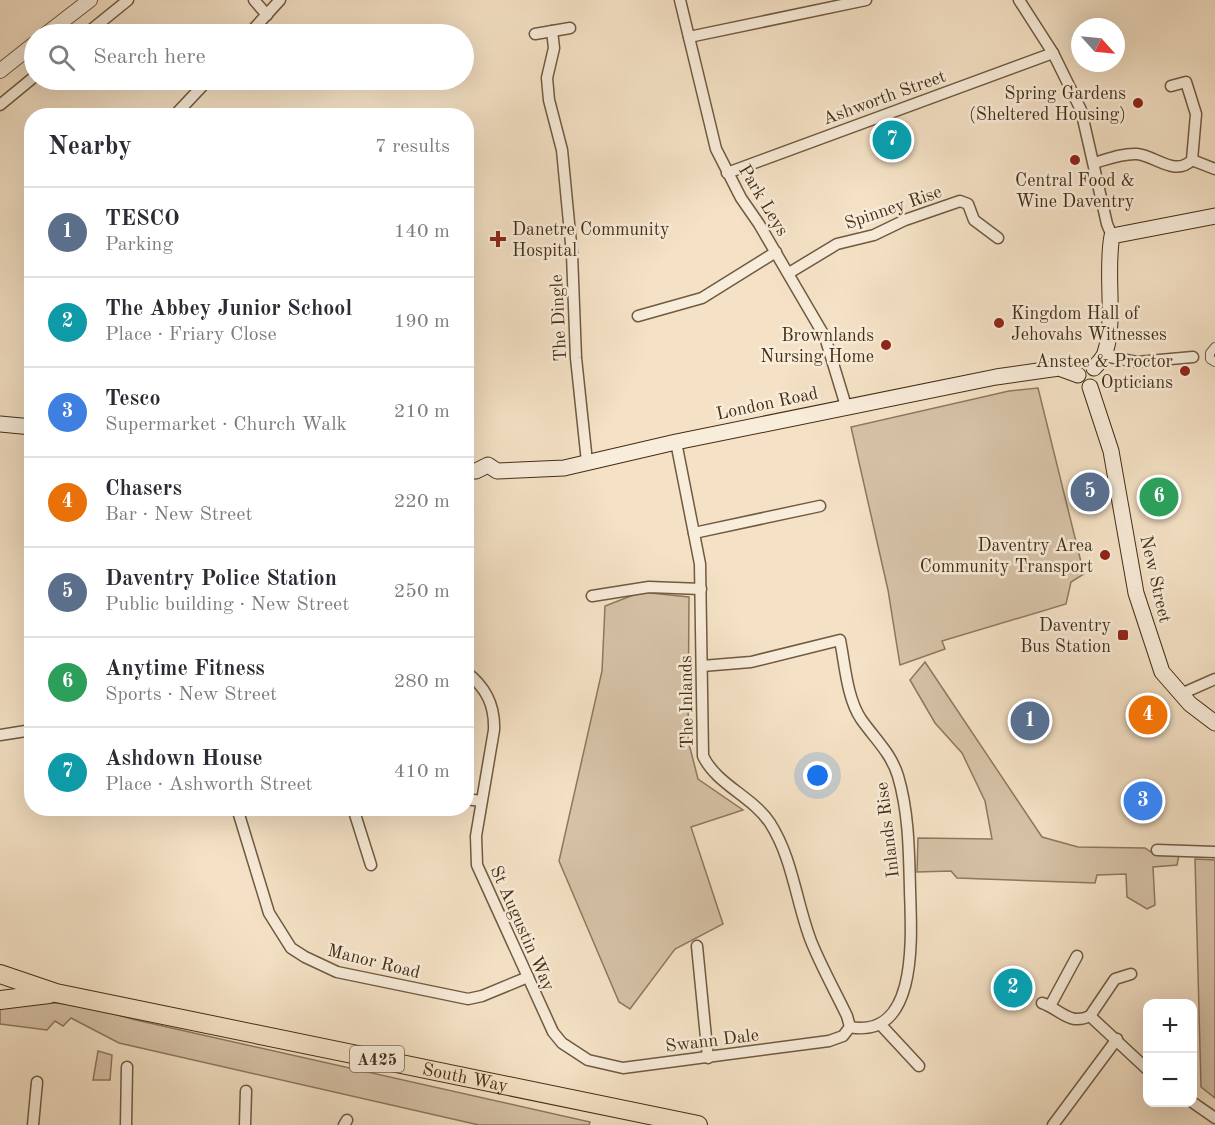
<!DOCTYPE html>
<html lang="en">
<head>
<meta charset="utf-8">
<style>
  body { margin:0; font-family:"Old Standard TT",serif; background:#f2f2f3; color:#2b2b33 }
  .controls { position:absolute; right:18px; bottom:18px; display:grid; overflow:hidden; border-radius:12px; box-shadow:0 6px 24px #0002 }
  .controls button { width:54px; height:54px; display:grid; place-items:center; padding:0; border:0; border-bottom:2px solid #e1e1e2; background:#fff; color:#2b2b33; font:30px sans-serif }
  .compass { position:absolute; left:1071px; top:18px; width:54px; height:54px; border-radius:50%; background:#fff; box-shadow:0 6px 24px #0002; rotate:117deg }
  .you { position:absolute; left:818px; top:776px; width:21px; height:21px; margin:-15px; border:4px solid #fff; border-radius:50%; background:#1a73e8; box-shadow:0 0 0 9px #1a73e833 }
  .badge { display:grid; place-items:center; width:39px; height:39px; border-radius:50%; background:#8f2418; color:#fff; font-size:20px; font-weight:700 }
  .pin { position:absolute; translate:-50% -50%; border:3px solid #fff; box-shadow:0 2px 6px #0006 }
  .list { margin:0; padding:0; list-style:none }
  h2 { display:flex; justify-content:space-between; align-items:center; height:78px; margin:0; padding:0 24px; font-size:26px }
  h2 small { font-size:20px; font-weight:400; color:#7c7c81 }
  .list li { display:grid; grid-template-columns:39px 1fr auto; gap:18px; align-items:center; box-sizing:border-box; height:90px; padding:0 24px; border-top:2px solid #e1e1e2 }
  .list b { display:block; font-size:22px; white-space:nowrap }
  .list p { margin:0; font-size:20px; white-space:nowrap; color:#7c7c81 }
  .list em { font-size:20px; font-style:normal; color:#7c7c81 }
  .icon { flex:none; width:33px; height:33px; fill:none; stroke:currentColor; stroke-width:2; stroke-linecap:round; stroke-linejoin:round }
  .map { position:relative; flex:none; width:1215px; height:1125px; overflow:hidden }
  .search { position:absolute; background:#fff; box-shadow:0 6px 24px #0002; left:24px; top:24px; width:450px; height:66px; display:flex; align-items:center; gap:15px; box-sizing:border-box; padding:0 21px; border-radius:33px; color:#7c7c81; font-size:22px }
  .panel { position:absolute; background:#fff; box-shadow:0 6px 24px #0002; left:24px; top:108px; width:450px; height:708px; border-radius:24px }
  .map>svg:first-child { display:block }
  .green { fill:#d7c3a8; stroke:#8e785e; stroke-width:1.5 }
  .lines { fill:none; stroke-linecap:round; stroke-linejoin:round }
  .pedestrian-casing { stroke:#705a40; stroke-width:10 }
  .minor-casing { stroke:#705a40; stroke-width:13 }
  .tertiary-casing { stroke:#705a40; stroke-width:16 }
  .secondary-casing { stroke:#442d14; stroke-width:17 }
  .primary-casing { stroke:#442d14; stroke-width:20 }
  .pedestrian { stroke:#f8ecda; stroke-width:8 }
  .minor { stroke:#f8ecda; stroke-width:10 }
  .tertiary { stroke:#f8ecda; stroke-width:14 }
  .secondary { stroke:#f8ecda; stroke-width:15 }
  .primary { stroke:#f5e2c6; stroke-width:18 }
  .poi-dot { fill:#8f2418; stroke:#f8ecda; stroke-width:2 }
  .labels { text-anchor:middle; stroke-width:5; stroke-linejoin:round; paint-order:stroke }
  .shield { fill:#f8ecda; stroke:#7a664f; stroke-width:1.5 }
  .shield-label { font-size:16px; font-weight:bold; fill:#442d14 }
  .poi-label { font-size:18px; fill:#442d14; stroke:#f8ecda; text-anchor:end }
  .street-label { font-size:18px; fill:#442d14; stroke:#f8ecda }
</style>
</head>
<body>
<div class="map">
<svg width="1215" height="1125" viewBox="0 0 1215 1125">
  <rect width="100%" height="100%" fill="#f5e2c6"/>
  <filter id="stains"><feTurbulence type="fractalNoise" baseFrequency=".00333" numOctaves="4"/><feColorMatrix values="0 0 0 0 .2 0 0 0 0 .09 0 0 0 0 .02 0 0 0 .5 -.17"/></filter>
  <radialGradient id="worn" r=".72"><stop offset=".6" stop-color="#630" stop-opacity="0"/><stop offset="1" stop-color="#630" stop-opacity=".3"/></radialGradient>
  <g class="green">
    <polygon points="1038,388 1084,574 1071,582 1066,604 942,641 945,649 900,665 888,590 851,427 1009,391"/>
    <polygon points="641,592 689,597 688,740 698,779 743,810 691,827 723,924 675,949 630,1009 619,1002 559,861 602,671 605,606"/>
    <polygon points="925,662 1042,837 1078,847 1145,848 1154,854 1179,855 1177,865 1153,867 1155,905 1147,909 1127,897 1126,874 1097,875 1095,883 957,878 951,871 917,872 918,838 992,839 985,801 962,753 935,723 910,680"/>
    <polygon points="1195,859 1215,860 1215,1098 1201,1087"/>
    <polygon points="28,1001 81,1005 136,1020 590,1122 589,1125 479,1125 119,1043 71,1018 63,1026 55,1021 47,1030 0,1024 0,1005"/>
    <polygon points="98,1051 112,1055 110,1080 93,1080"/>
  </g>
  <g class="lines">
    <g class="pedestrian-casing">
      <polyline id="pedestrian" points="1215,347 1210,353 1210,359 1215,362"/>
    </g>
    <g class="minor-casing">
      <g id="minor">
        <polyline points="254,0 267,15"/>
        <polyline points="680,0 716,149 741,198 759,224 825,337 846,406"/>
        <polyline points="1019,0 1053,53 1081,110 1107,224 1112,236"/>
        <polyline points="552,31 554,48 547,78 549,100 562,150 572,254 576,358 587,462"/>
        <polyline points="86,34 128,0"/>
        <polyline points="249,34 280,0"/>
        <polyline points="535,34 570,28"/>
        <polyline points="689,37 866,0"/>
        <polyline points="0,105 34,77"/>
        <polyline points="174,116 208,80"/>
        <polyline points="1192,160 1215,169"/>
        <path d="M 1094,163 C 1108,159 1123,153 1137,154 C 1156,156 1175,177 1192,160 L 1196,114 L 1186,82 L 1171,86"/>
        <polyline points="727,173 1053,53"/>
        <polyline points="789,273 837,244 874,235 905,220 960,201 968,204 974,220 998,238"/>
        <polyline points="638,316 702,298 776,252"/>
        <polyline points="1104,356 1137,362 1193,357"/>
        <path d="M 676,442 L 700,564 L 703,756 C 717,785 752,796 770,823 C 793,859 796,902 811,941 C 821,966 835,991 847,1016 L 850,1027"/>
        <polyline points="694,533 820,506"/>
        <polyline points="592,596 649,587 701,589"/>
        <path d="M 702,666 L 751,662 L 840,640 C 845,665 847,698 861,719 C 875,739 891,753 898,776 C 909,813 909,853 910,890 C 911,932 920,1040 850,1027"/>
        <path d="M 466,672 C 486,687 495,705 494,730 L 476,836 L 477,865 L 553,1032 L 562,1043 L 588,1060 L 623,1068 L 829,1041 L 843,1036 L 850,1027"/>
        <polyline points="1181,694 1215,679"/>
        <polyline points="0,735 32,730"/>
        <polyline points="466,799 481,801"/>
        <polyline points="237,808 269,913 291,948 305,957 337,972 468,999 482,996 528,977"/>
        <polyline points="353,808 371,865"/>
        <polyline points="1157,850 1215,852"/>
        <polyline points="697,946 708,1058"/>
        <path d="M 1042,1003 C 1060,1009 1069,1026 1090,1016"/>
        <polyline points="1050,1006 1077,956"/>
        <polyline points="1090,1016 1148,1070"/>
        <polyline points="1090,1016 1115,979 1131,974"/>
        <polyline points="880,1024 919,1066"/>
        <polyline points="1192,1102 1215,1118"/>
        <polyline points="33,1125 37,1082"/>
        <polyline points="126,1125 127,1067"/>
        <polyline points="245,1125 246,1091"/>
        <polyline points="344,1125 347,1120"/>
        <polyline points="1053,1125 1117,1039"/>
      </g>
    </g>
    <g class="tertiary-casing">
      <g id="tertiary">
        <polyline points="46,34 90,0"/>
        <polyline points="0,71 34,44"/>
      </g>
    </g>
    <g class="secondary-casing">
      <g id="secondary">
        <path d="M 1094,368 C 1098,363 1103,359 1105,353 C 1116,320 1105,272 1112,236 L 1215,216"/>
        <polyline points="1090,387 1111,451 1136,593 1162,672 1190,704 1215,723"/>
        <polyline points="0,424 32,427"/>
        <polyline points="466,471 476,471 488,465 497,471 564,468 676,442 996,377 1059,368 1078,375"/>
      </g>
    </g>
    <g class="primary-casing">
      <g id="primary">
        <path id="s1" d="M 0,974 L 56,993 L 698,1125"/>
        <polyline points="0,1000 49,994"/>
      </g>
    </g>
    <use href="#pedestrian" class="pedestrian"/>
    <use href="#minor" class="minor"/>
    <use href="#tertiary" class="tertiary"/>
    <use href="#secondary" class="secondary"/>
    <use href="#primary" class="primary"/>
  </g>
  <g class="poi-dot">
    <circle cx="1138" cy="103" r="6"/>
    <circle cx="1075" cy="160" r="6"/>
    <path d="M495 230h6v6h6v6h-6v6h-6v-6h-6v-6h6z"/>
    <circle cx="999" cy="323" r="6"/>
    <circle cx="886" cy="345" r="6"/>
    <circle cx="1185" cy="371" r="6"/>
    <circle cx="1105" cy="555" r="6"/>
    <rect x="1117" y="629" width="12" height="12" rx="3"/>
  </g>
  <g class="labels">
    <rect class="shield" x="350" y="1046" width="54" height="26" rx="4.5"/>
    <g class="shield-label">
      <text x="377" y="1065">A425</text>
    </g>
    <g class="poi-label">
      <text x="1126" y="99">Spring Gardens<tspan x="1126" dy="21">(Sheltered Housing)</tspan></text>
      <text x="1075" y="186" text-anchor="middle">Central Food &amp;<tspan x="1075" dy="21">Wine Daventry</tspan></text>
      <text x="512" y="235" text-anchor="start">Danetre Community<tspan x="512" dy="21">Hospital</tspan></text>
      <text x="1011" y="319" text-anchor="start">Kingdom Hall of<tspan x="1011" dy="21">Jehovahs Witnesses</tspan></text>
      <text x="874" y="341">Brownlands<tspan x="874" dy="21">Nursing Home</tspan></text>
      <text x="1173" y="367">Anstee &amp; Proctor<tspan x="1173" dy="21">Opticians</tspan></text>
      <text x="1093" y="551">Daventry Area<tspan x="1093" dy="21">Community Transport</tspan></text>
      <text x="1111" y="631">Daventry<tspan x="1111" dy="21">Bus Station</tspan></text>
    </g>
    <g class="street-label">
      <text transform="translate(884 97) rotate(-20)" y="6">Ashworth Street</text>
      <text transform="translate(764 200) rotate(59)" y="6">Park Leys</text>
      <text transform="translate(893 207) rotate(-19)" y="6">Spinney Rise</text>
      <text transform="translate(558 318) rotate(-93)" y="6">The Dingle</text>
      <text transform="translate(767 403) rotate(-12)" y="6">London Road</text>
      <text transform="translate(1156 579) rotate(77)" y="6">New Street</text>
      <text transform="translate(686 702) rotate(-91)" y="6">The Inlands</text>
      <text transform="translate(887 830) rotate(-97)" y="6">Inlands Rise</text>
      <text transform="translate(523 928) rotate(66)" y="6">St Augustin Way</text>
      <text transform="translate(374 961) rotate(14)" y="6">Manor Road</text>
      <text transform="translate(712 1040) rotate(-7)" y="6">Swann Dale</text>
      <text dy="6" stroke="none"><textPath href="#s1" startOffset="477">South Way</textPath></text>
    </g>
  </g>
  <rect width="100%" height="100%" filter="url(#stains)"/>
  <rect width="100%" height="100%" fill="url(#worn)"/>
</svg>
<div class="controls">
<button>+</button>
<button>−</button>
</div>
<svg class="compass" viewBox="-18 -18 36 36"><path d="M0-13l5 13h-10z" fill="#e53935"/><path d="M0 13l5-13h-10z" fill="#7c7c81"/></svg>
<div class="you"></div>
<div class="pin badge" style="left:1030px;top:721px;background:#5c6f8a">1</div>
<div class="pin badge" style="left:1013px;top:988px;background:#0f9aa8">2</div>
<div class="pin badge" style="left:1143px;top:801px;background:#3f7fe0">3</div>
<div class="pin badge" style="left:1148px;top:715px;background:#e8710a">4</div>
<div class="pin badge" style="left:1090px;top:492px;background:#5c6f8a">5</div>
<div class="pin badge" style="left:1159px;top:497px;background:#2e9e5b">6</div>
<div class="pin badge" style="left:892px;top:140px;background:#0f9aa8">7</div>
<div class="search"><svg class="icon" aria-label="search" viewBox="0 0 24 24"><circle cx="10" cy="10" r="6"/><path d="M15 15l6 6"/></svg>Search here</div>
<section class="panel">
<h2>Nearby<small>7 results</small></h2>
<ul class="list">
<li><span class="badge" style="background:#5c6f8a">1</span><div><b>TESCO</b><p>Parking</p></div><em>140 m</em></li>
<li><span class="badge" style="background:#0f9aa8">2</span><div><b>The Abbey Junior School</b><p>Place · Friary Close</p></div><em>190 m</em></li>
<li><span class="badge" style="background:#3f7fe0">3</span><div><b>Tesco</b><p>Supermarket · Church Walk</p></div><em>210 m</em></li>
<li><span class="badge" style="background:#e8710a">4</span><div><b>Chasers</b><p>Bar · New Street</p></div><em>220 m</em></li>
<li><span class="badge" style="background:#5c6f8a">5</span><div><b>Daventry Police Station</b><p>Public building · New Street</p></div><em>250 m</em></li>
<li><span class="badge" style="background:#2e9e5b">6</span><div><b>Anytime Fitness</b><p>Sports · New Street</p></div><em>280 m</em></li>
<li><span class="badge" style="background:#0f9aa8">7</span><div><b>Ashdown House</b><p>Place · Ashworth Street</p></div><em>410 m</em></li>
</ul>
</section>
</div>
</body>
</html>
